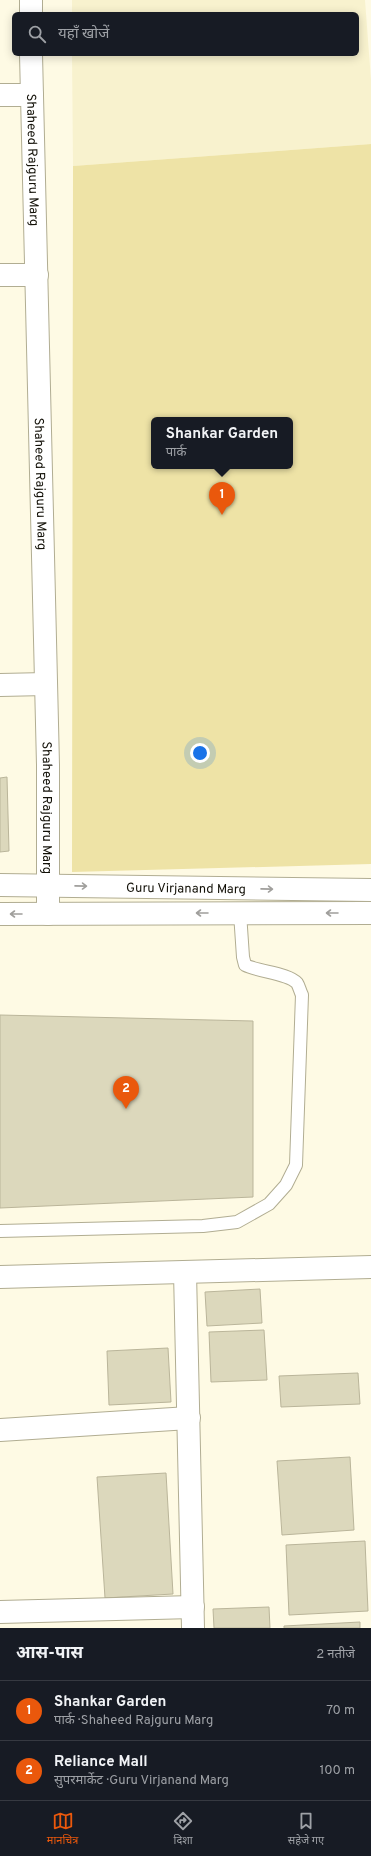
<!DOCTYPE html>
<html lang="hi">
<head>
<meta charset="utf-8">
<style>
  body { margin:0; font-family:Overpass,"Noto Sans Devanagari",sans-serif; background:#242831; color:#f1f3f6 }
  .you { position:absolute; left:200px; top:753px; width:14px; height:14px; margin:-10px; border:3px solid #fff; border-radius:50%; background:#1a73e8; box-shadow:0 0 0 6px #1a73e833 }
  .badge { display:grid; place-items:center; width:26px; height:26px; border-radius:50%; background:#ea580c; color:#fff; font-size:13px; font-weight:700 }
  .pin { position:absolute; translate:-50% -33px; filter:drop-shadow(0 1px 2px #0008) }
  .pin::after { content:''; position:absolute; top:21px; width:14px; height:12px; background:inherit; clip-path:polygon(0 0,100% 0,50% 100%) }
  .popup { position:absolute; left:151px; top:417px; width:142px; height:52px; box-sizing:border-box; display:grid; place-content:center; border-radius:6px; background:#171b24; filter:drop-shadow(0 1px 3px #0005); font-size:13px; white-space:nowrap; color:#9ea1a6 }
  .popup b { font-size:15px; color:#f1f3f6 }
  .popup::after { content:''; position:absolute; left:50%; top:100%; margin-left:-8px; border:8px solid transparent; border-top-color:#171b24 }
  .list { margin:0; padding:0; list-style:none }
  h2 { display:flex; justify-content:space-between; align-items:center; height:52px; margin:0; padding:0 16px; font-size:17px }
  h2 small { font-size:13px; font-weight:400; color:#9ea1a6 }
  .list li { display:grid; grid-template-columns:26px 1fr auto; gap:12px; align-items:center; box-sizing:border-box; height:60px; padding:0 16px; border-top:1px solid #363941 }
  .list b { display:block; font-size:15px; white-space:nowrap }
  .list p { margin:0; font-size:13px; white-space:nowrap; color:#9ea1a6 }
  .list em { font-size:13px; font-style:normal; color:#9ea1a6 }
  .icon { flex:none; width:22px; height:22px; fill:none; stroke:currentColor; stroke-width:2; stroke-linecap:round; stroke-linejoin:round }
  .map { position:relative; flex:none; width:371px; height:1628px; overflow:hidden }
  .search { position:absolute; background:#171b24; box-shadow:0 2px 10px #0003; left:12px; right:12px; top:12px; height:44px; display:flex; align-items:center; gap:10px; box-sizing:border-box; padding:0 14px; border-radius:6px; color:#9ea1a6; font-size:15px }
  .sheet { height:172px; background:#171b24 }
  nav { display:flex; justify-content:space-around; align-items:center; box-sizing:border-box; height:56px; border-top:1px solid #363941; background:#171b24; font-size:11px; color:#9ea1a6 }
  nav a { display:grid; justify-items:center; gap:2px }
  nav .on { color:#ea580c }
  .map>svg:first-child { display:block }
  .built { fill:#f8f2ce }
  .green { fill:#eee3a6; fill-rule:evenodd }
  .building { fill:#dcd8bc; stroke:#bab59a }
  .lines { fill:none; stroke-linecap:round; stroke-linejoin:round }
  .lane-casing { stroke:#b1ad92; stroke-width:14 }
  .street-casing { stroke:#b1ad92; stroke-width:24 }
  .secondary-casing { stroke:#b1ad92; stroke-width:24 }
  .lane { stroke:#fff; stroke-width:12 }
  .street { stroke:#fff; stroke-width:22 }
  .secondary { stroke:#fff; stroke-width:22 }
  .oneway { stroke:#a09f9c }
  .labels { text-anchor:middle; stroke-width:3.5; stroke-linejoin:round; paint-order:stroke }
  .street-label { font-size:13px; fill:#121007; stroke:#fff }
</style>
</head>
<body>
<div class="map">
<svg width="371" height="1628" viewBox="0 0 371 1628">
  <rect width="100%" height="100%" fill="#fefae4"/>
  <polygon class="built" points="72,0 365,0 371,80 371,144 73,166 72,54 357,54 357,14 72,14"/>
  <path class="green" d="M 371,144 L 371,864 L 72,872 L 73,166 ZM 154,420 L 290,420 L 290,466 L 154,466 Z"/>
  <g class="building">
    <polygon points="7,777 9,851 0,852 0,778"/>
    <polygon points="0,1015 253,1021 253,1197 0,1208"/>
    <polygon points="260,1289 262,1323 207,1326 205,1292"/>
    <polygon points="264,1330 267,1380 211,1382 209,1332"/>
    <polygon points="168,1348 171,1402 109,1405 107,1351"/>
    <polygon points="358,1373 360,1404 281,1407 279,1376"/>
    <polygon points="350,1457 354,1530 282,1535 277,1461"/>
    <polygon points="166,1473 173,1594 105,1598 97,1477"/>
    <polygon points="365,1541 368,1611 289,1615 286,1545"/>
    <polygon points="269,1607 270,1628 214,1628 213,1609"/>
    <polygon points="360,1622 360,1628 284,1628 284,1626"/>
  </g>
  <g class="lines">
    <g class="lane-casing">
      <path id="lane" d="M 0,1231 L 203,1226 L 237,1222 L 269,1204 L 286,1185 L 296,1165 L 302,995 C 300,991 299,986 297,983 C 288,973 259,972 245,965 L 243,957 L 240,913"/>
    </g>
    <g class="street-casing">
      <g id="street">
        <polyline points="31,0 31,14"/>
        <path id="s1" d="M 31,54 L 48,765 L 48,914"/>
        <polyline points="0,95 32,95"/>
        <polyline points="0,275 37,275"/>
        <polyline points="0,685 46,684"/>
        <polyline points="185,1272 193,1628"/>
        <polyline points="0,1277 371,1267"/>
        <polyline points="0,1430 189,1418"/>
        <polyline points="0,1612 193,1607"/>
      </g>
    </g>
    <g class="secondary-casing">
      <g id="secondary">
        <path id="s2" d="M 0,885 L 371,890"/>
        <polyline points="0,914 371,913"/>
      </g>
    </g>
    <use href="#lane" class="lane"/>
    <use href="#street" class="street"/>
    <use href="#secondary" class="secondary"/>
  </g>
  <defs><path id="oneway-shaft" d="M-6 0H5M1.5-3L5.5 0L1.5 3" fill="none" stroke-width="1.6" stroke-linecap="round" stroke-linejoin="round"/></defs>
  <g class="oneway">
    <use href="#oneway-shaft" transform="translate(81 886) rotate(1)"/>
    <use href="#oneway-shaft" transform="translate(267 889) rotate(1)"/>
    <use href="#oneway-shaft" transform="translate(202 913) rotate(180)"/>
    <use href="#oneway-shaft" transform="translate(332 913) rotate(-180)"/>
    <use href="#oneway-shaft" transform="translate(16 914) rotate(-180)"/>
  </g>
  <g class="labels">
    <g class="street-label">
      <text dy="5" stroke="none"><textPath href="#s1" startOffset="106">Shaheed Rajguru Marg</textPath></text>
      <text dy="5" stroke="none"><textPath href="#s1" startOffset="430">Shaheed Rajguru Marg</textPath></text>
      <text dy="5" stroke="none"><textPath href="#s1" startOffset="754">Shaheed Rajguru Marg</textPath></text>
      <text dy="5" stroke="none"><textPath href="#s2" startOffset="186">Guru Virjanand Marg</textPath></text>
    </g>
  </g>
</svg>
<div class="you"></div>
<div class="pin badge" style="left:222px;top:515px">1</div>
<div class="popup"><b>Shankar Garden</b>पार्क</div>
<div class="pin badge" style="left:126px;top:1109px">2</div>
<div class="search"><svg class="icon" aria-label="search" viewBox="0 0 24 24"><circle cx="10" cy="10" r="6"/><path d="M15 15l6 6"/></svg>यहाँ खोजें</div>
</div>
<section class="sheet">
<h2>आस-पास<small>2 नतीजे</small></h2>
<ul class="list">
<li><span class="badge">1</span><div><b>Shankar Garden</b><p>पार्क · Shaheed Rajguru Marg</p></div><em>70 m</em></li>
<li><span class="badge">2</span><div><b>Reliance Mall</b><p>सुपरमार्केट · Guru Virjanand Marg</p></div><em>100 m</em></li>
</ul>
</section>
<nav>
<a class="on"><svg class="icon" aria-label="map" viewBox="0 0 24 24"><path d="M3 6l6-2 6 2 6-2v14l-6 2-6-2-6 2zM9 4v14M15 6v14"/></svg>मानचित्र</a>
<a><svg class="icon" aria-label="directions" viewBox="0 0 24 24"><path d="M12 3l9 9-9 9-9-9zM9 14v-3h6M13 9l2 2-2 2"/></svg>दिशा</a>
<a><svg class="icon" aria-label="saved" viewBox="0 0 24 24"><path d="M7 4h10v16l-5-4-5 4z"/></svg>सहेजे गए</a>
</nav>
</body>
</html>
